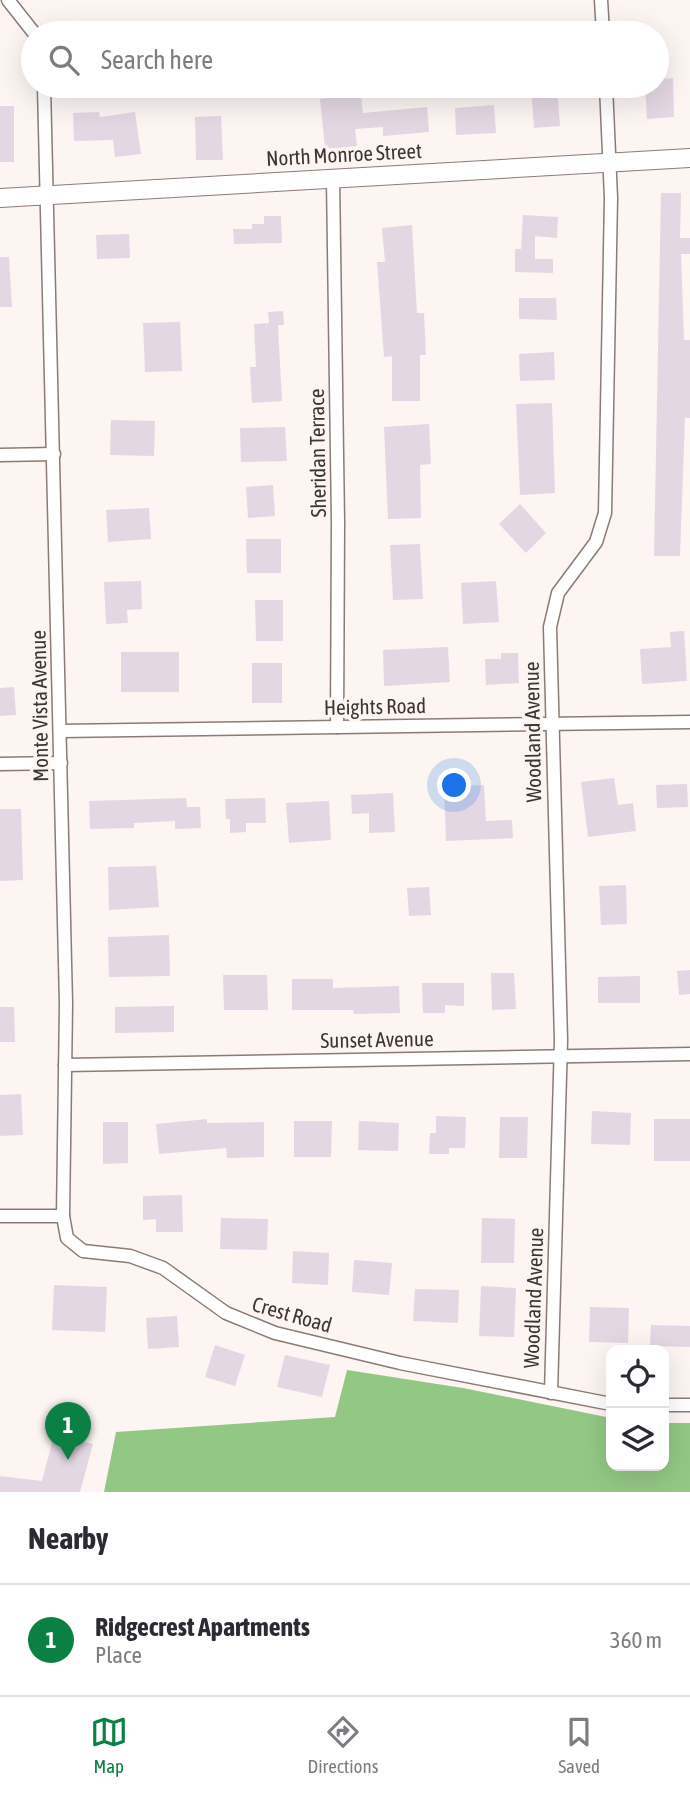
<!DOCTYPE html>
<html lang="en">
<head>
<meta charset="utf-8">
<style>
  body { margin:0; font-family:"Asap Condensed",sans-serif; background:#f7f7f7; color:#2b2b33 }
  .controls { position:absolute; right:21px; bottom:21px; display:grid; overflow:hidden; border-radius:14px; box-shadow:0 7px 28px #0002 }
  .controls button { width:63px; height:63px; display:grid; place-items:center; padding:0; border:0; border-bottom:2px solid #e1e1e2; background:#fff; color:#2b2b33; font:35px sans-serif }
  .you { position:absolute; left:455px; top:786px; width:24px; height:24px; margin:-18px; border:5px solid #fff; border-radius:50%; background:#1a73e8; box-shadow:0 0 0 10px #1a73e833 }
  .badge { display:grid; place-items:center; width:46px; height:46px; border-radius:50%; background:#0b8043; color:#fff; font-size:23px; font-weight:700 }
  .pin { position:absolute; translate:-50% -58px; filter:drop-shadow(0 2px 4px #0008) }
  .pin::after { content:''; position:absolute; top:37px; width:24px; height:21px; background:inherit; clip-path:polygon(0 0,100% 0,50% 100%) }
  .list { margin:0; padding:0; list-style:none }
  h2 { display:flex; justify-content:space-between; align-items:center; height:91px; margin:0; padding:0 28px; font-size:30px }
  h2 small { font-size:23px; font-weight:400; color:#7c7c81 }
  .list li { display:grid; grid-template-columns:46px 1fr auto; gap:21px; align-items:center; box-sizing:border-box; height:112px; padding:0 28px; border-top:2px solid #e1e1e2 }
  .list b { display:block; font-size:26px; white-space:nowrap }
  .list p { margin:0; font-size:23px; white-space:nowrap; color:#7c7c81 }
  .list em { font-size:23px; font-style:normal; color:#7c7c81 }
  .icon { flex:none; width:38px; height:38px; fill:none; stroke:currentColor; stroke-width:2; stroke-linecap:round; stroke-linejoin:round }
  .map { position:relative; flex:none; width:690px; height:1492px; overflow:hidden }
  .search { position:absolute; background:#fff; box-shadow:0 7px 28px #0002; left:21px; right:21px; top:21px; height:77px; display:flex; align-items:center; gap:18px; box-sizing:border-box; padding:0 24px; border-radius:38px; color:#7c7c81; font-size:26px }
  .sheet { height:203px; background:#fff }
  nav { display:flex; justify-content:space-around; align-items:center; box-sizing:border-box; height:98px; border-top:2px solid #e1e1e2; background:#fff; font-size:19px; color:#7c7c81 }
  nav a { display:grid; justify-items:center; gap:4px }
  nav .on { color:#0b8043 }
  .map>svg:first-child { display:block }
  .forest { fill:#92c884 }
  .building { fill:#e4d7e4 }
  .lines { fill:none; stroke-linecap:round; stroke-linejoin:round }
  .minor-casing { stroke:#8b7b74; stroke-width:15 }
  .secondary-casing { stroke:#8b7b74; stroke-width:20 }
  .minor { stroke:#fff; stroke-width:12 }
  .secondary { stroke:#fff; stroke-width:18 }
  .labels { text-anchor:middle; stroke-width:7; stroke-linejoin:round; paint-order:stroke }
  .street-label { font-size:21px; fill:#3d3633; stroke:#fcf5f2 }
</style>
</head>
<body>
<div class="map">
<svg width="690" height="1492" viewBox="0 0 690 1492">
  <rect width="100%" height="100%" fill="#fcf5f2"/>
  <polygon class="forest" points="347,1370 463,1388 611,1418 611,1466 664,1466 664,1423 690,1423 690,1492 104,1492 116,1432 335,1417"/>
  <g class="building">
    <polygon points="673,78 674,117 647,119 645,86 657,86 657,79"/>
    <polygon points="531,86 557,86 560,126 534,128"/>
    <polygon points="361,95 363,113 427,107 429,132 383,136 383,127 355,129 357,146 325,149 320,99"/>
    <polygon points="494,105 496,133 456,135 455,108"/>
    <rect x="0" y="106" width="14" height="56"/>
    <polygon points="99,112 100,117 135,112 141,154 115,157 113,140 74,141 73,113"/>
    <polygon points="221,116 223,160 196,160 195,117"/>
    <polygon points="661,193 681,193 680,238 690,238 690,254 681,254 684,340 690,340 690,418 685,418 680,556 654,556"/>
    <polygon points="523,215 558,217 557,238 535,236 535,259 553,259 553,273 515,272 515,249 521,249"/>
    <polygon points="264,216 281,216 282,243 234,244 233,229 252,229 252,224 264,224"/>
    <polygon points="412,225 417,313 424,313 426,355 420,355 420,401 392,401 392,356 384,357 377,262 385,262 382,228"/>
    <polygon points="129,234 130,258 97,259 96,235"/>
    <polygon points="0,257 9,257 12,307 0,307"/>
    <polygon points="519,298 556,298 557,320 519,319"/>
    <polygon points="283,311 284,325 278,325 282,401 252,403 250,367 256,367 254,324 269,323 268,312"/>
    <polygon points="180,322 182,371 145,372 143,323"/>
    <polygon points="554,352 555,380 520,381 519,354"/>
    <polygon points="552,403 555,493 520,495 516,404"/>
    <polygon points="111,420 155,421 154,456 110,455"/>
    <polygon points="429,424 431,464 420,465 421,518 388,519 384,427"/>
    <polygon points="285,427 287,461 241,462 240,428"/>
    <polygon points="273,485 275,516 248,518 246,487"/>
    <polygon points="520,504 546,533 526,553 499,524"/>
    <polygon points="149,508 151,539 108,542 106,510"/>
    <polygon points="246,539 281,539 281,573 247,573"/>
    <polygon points="420,544 423,599 393,600 390,545"/>
    <polygon points="141,581 142,609 127,610 128,623 106,624 104,582"/>
    <polygon points="496,581 499,622 463,624 461,583"/>
    <polygon points="255,600 283,600 283,641 256,641"/>
    <polygon points="684,631 687,681 642,684 640,649 671,647 670,632"/>
    <polygon points="448,647 450,682 384,686 383,650"/>
    <rect x="121" y="652" width="58" height="40"/>
    <polygon points="501,653 518,653 519,683 486,685 485,659 501,659"/>
    <rect x="252" y="663" width="30" height="40"/>
    <polygon points="14,687 16,715 0,716 0,688"/>
    <polygon points="614,778 618,805 633,803 636,831 588,837 581,782"/>
    <polygon points="687,784 688,807 657,808 656,785"/>
    <polygon points="484,785 486,821 512,820 513,838 446,841 444,787"/>
    <polygon points="393,793 395,832 369,833 369,813 352,814 351,795"/>
    <polygon points="186,798 187,807 200,807 201,828 175,829 175,821 134,823 134,828 90,829 89,801"/>
    <polygon points="265,798 266,823 246,823 246,832 230,833 230,819 226,819 225,799"/>
    <polygon points="329,801 331,840 289,843 286,803"/>
    <polygon points="0,809 21,809 23,880 0,881"/>
    <polygon points="156,866 159,907 109,910 108,867"/>
    <polygon points="626,885 627,924 601,925 599,886"/>
    <polygon points="429,887 431,915 409,916 407,888"/>
    <polygon points="169,935 170,976 109,977 108,937"/>
    <polygon points="690,970 690,994 679,995 677,971"/>
    <polygon points="491,973 514,973 516,1009 492,1010"/>
    <polygon points="223,975 267,975 268,1010 224,1010"/>
    <polygon points="640,976 640,1003 598,1003 598,977"/>
    <polygon points="292,979 333,979 333,988 399,986 400,1013 354,1014 353,1010 292,1010"/>
    <polygon points="422,983 464,983 464,1006 445,1005 445,1013 423,1013"/>
    <polygon points="174,1006 174,1032 115,1033 115,1007"/>
    <polygon points="0,1007 14,1007 15,1042 0,1042"/>
    <polygon points="21,1094 23,1135 0,1136 0,1095"/>
    <polygon points="592,1111 631,1113 630,1145 591,1144"/>
    <polygon points="436,1116 466,1117 465,1148 449,1148 449,1154 429,1154 430,1133 436,1133"/>
    <polygon points="500,1117 528,1117 527,1158 499,1158"/>
    <polygon points="207,1119 207,1123 264,1122 264,1157 227,1158 226,1148 159,1154 156,1124"/>
    <rect x="654" y="1119" width="36" height="42"/>
    <polygon points="294,1121 332,1121 331,1157 294,1157"/>
    <polygon points="359,1121 399,1123 398,1151 358,1150"/>
    <polygon points="103,1122 128,1122 128,1163 103,1164"/>
    <polygon points="182,1195 183,1232 156,1232 156,1219 143,1220 143,1196"/>
    <polygon points="221,1218 268,1219 267,1250 220,1249"/>
    <polygon points="482,1218 515,1219 514,1263 481,1263"/>
    <polygon points="293,1251 329,1253 328,1285 292,1283"/>
    <polygon points="354,1260 392,1263 389,1295 352,1292"/>
    <polygon points="54,1285 107,1287 105,1332 52,1330"/>
    <polygon points="481,1286 516,1288 514,1337 479,1336"/>
    <polygon points="415,1289 459,1290 458,1323 413,1321"/>
    <polygon points="590,1307 629,1308 628,1343 589,1342"/>
    <polygon points="177,1316 179,1347 148,1349 146,1318"/>
    <polygon points="651,1325 690,1326 690,1347 650,1346"/>
    <polygon points="215,1345 245,1355 235,1386 205,1377"/>
    <polygon points="285,1355 330,1365 322,1397 277,1387"/>
    <polygon points="54,1435 93,1444 80,1492 0,1492 0,1476 42,1481"/>
  </g>
  <g class="lines">
    <g class="minor-casing">
      <g id="minor">
        <polyline points="8,0 34,33"/>
        <polyline points="601,0 603,33"/>
        <polyline points="44,86 66,1004 63,1216 67,1238 83,1251 130,1256 163,1268 226,1313 275,1333 400,1363 611,1404"/>
        <polyline points="333,179 338,522 337,727"/>
        <polyline points="0,455 54,454"/>
        <polyline points="60,731 690,722"/>
        <polyline points="0,764 61,763"/>
        <polyline points="65,1065 690,1054"/>
        <polyline points="0,1216 63,1216"/>
        <polyline points="551,1393 561,1040 550,627 558,593 596,542 605,513 611,198 606,86"/>
        <polyline points="664,1405 690,1405"/>
      </g>
    </g>
    <g class="secondary-casing">
      <polyline id="secondary" points="0,198 690,158"/>
    </g>
    <use href="#minor" class="minor"/>
    <use href="#secondary" class="secondary"/>
  </g>
  <g class="labels">
    <g class="street-label">
      <text transform="translate(344 155) rotate(-3)" y="7">North Monroe Street</text>
      <text transform="translate(318 453) rotate(-91)" y="7">Sheridan Terrace</text>
      <text transform="translate(40 706) rotate(-91)" y="7">Monte Vista Avenue</text>
      <text transform="translate(375 707) rotate(-1)" y="7">Heights Road</text>
      <text transform="translate(533 732) rotate(-91)" y="7">Woodland Avenue</text>
      <text transform="translate(377 1040) rotate(-1)" y="7">Sunset Avenue</text>
      <text transform="translate(534 1298) rotate(-88)" y="7">Woodland Avenue</text>
      <text transform="translate(292 1315) rotate(16)" y="7">Crest Road</text>
    </g>
  </g>
</svg>
<div class="controls">
<button><svg class="icon" aria-label="locate" viewBox="0 0 24 24"><circle cx="12" cy="12" r="6"/><path d="M12 2v4M12 18v4M2 12h4M18 12h4"/></svg></button>
<button><svg class="icon" aria-label="layers" viewBox="0 0 24 24"><path d="M12 4l9 5-9 5-9-5zM3 14l9 5 9-5"/></svg></button>
</div>
<div class="you"></div>
<div class="pin badge" style="left:68px;top:1460px">1</div>
<div class="search"><svg class="icon" aria-label="search" viewBox="0 0 24 24"><circle cx="10" cy="10" r="6"/><path d="M15 15l6 6"/></svg>Search here</div>
</div>
<section class="sheet">
<h2>Nearby<small></small></h2>
<ul class="list">
<li><span class="badge">1</span><div><b>Ridgecrest Apartments</b><p>Place</p></div><em>360 m</em></li>
</ul>
</section>
<nav>
<a class="on"><svg class="icon" aria-label="map" viewBox="0 0 24 24"><path d="M3 6l6-2 6 2 6-2v14l-6 2-6-2-6 2zM9 4v14M15 6v14"/></svg>Map</a>
<a><svg class="icon" aria-label="directions" viewBox="0 0 24 24"><path d="M12 3l9 9-9 9-9-9zM9 14v-3h6M13 9l2 2-2 2"/></svg>Directions</a>
<a><svg class="icon" aria-label="saved" viewBox="0 0 24 24"><path d="M7 4h10v16l-5-4-5 4z"/></svg>Saved</a>
</nav>
</body>
</html>
